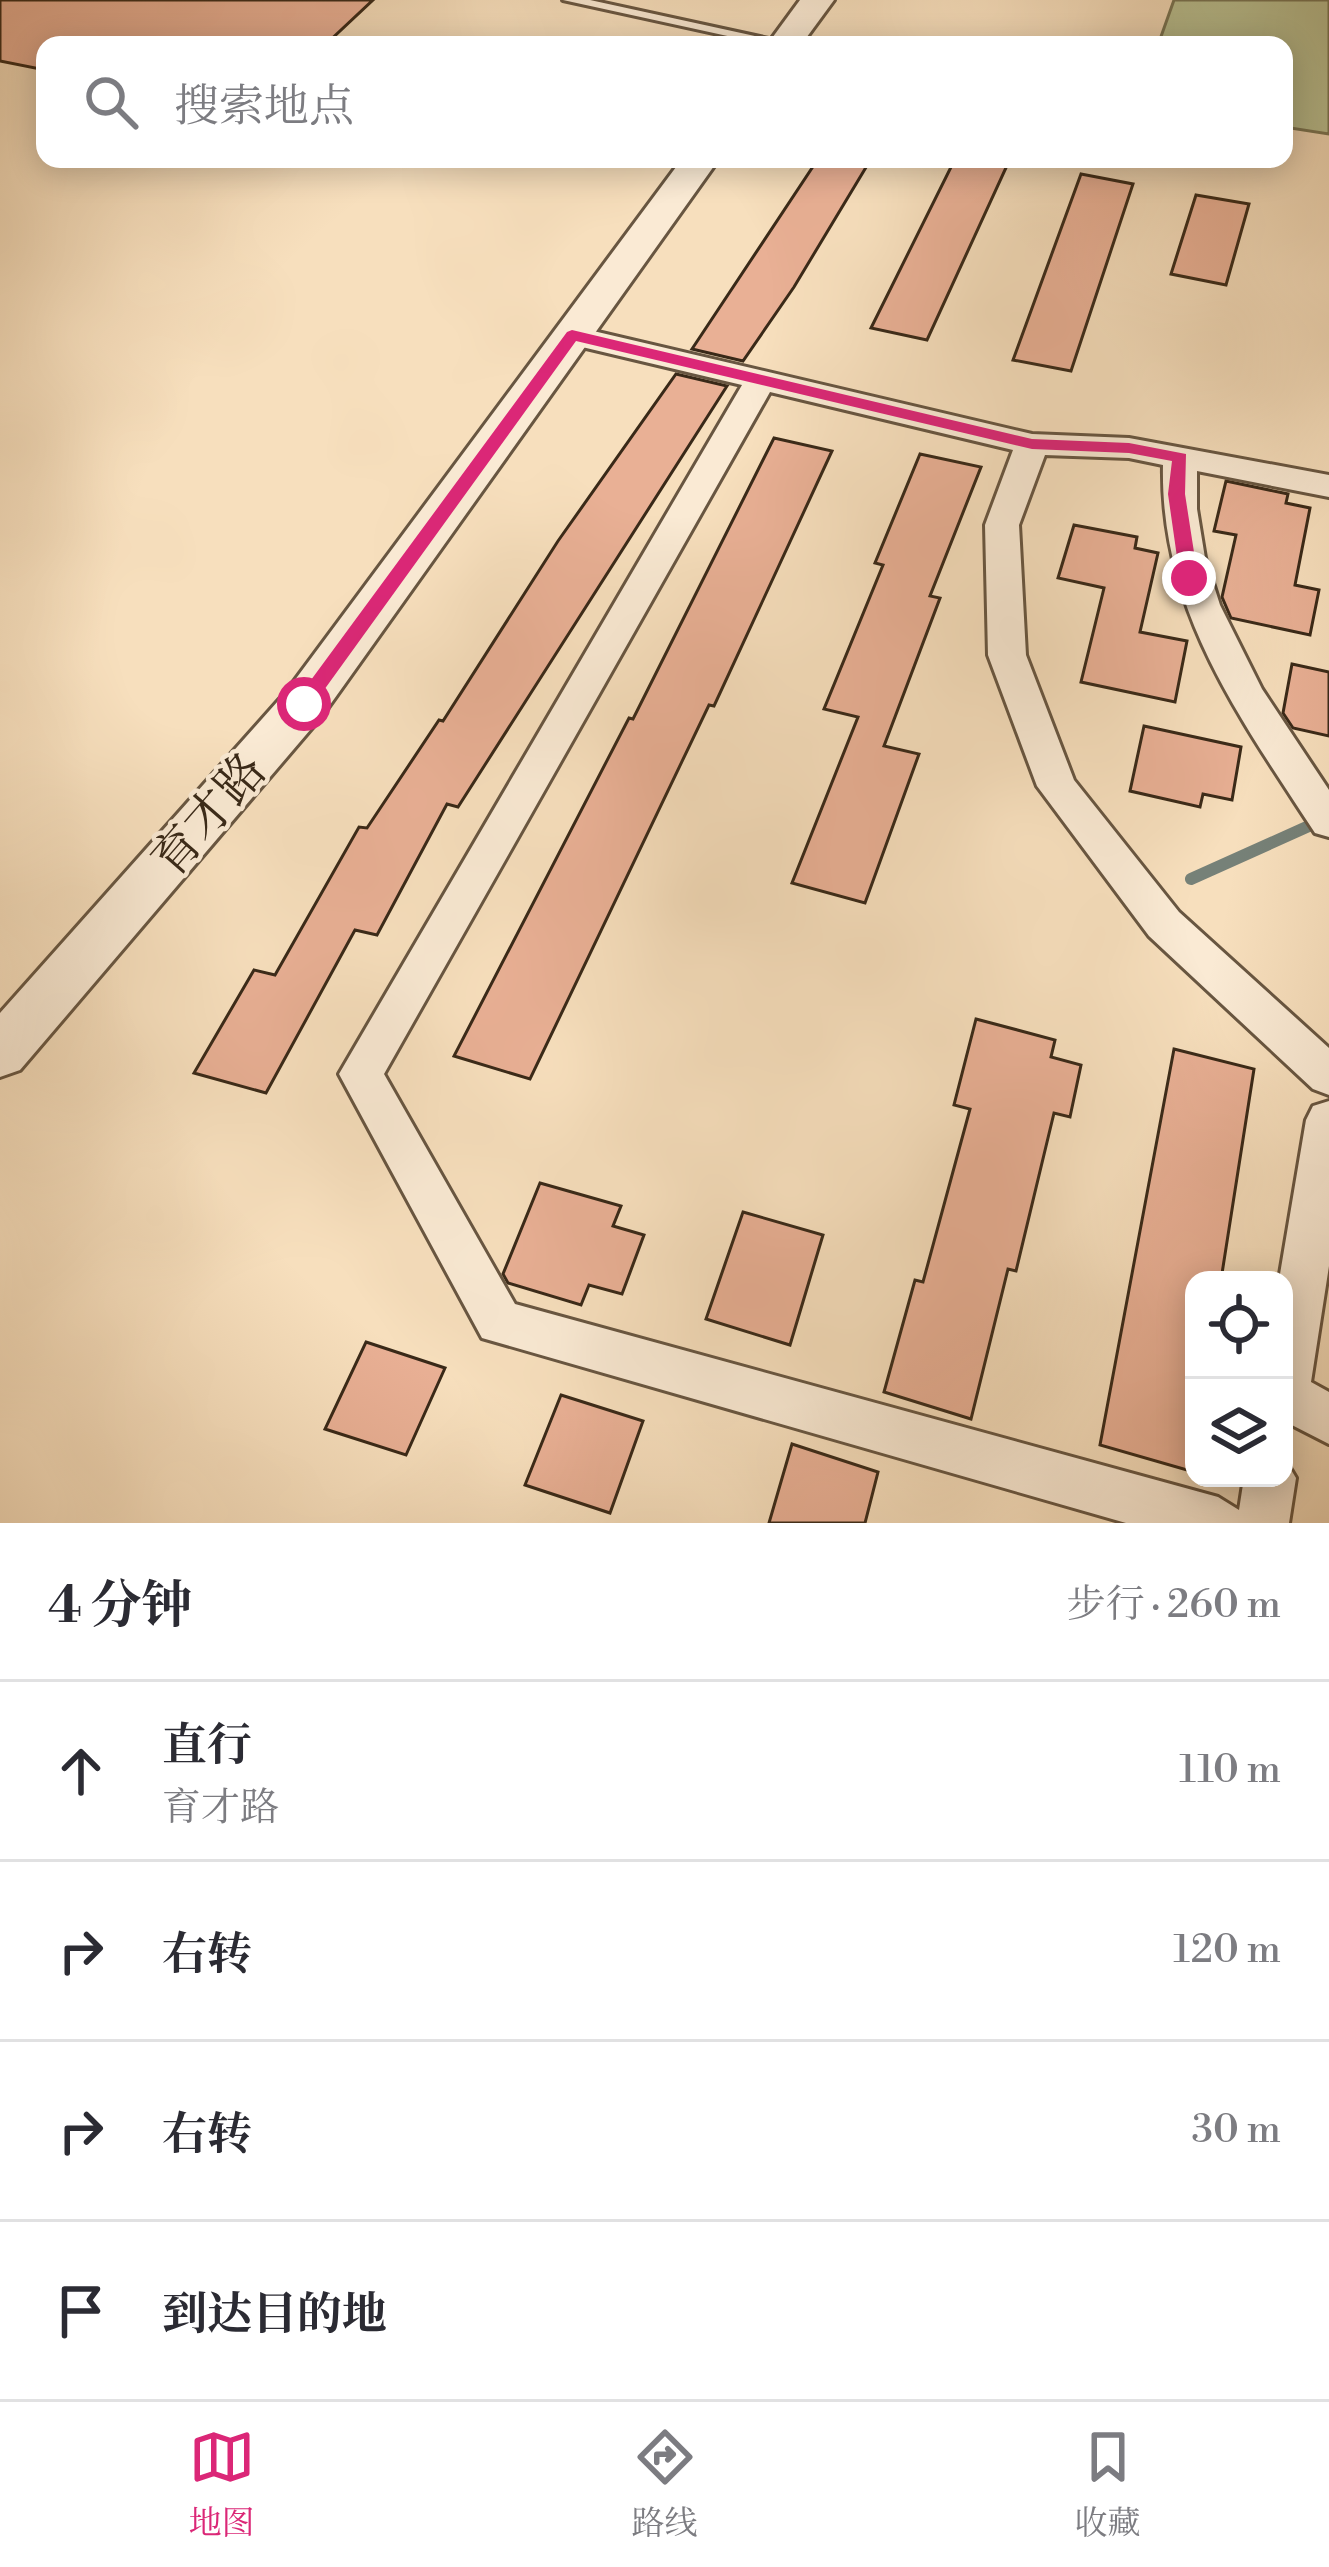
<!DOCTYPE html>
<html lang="zh">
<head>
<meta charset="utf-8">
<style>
  body { margin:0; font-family:"Libre Bodoni","Noto Serif SC",serif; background:#f7f7f7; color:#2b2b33 }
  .controls { position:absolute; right:36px; bottom:36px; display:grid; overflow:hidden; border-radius:24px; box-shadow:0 6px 30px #0003 }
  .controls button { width:108px; height:108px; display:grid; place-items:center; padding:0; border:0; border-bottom:3px solid #e1e1e2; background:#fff; color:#2b2b33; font:60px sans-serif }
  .stop { position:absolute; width:36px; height:36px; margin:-27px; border:9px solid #db2777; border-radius:50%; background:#fff }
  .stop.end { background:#db2777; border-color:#fff; box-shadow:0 3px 12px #0008 }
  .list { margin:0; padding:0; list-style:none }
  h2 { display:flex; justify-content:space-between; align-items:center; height:156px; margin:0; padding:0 48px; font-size:51px }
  h2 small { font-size:39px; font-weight:400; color:#7c7c81 }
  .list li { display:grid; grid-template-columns:78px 1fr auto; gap:36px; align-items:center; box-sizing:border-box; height:180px; padding:0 48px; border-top:3px solid #e1e1e2 }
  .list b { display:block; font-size:45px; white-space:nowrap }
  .list p { margin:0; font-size:39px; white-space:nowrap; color:#7c7c81 }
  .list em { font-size:39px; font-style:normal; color:#7c7c81 }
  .icon { flex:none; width:66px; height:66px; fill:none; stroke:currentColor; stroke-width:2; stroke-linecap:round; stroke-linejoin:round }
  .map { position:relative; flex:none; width:1329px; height:1523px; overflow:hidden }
  .search { position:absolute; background:#fff; box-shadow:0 6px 30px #0003; left:36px; right:36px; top:36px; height:132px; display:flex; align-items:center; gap:30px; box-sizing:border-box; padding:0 42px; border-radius:24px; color:#7c7c81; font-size:45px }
  .sheet { height:876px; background:#fff }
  nav { display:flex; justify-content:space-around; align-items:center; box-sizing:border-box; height:168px; border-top:3px solid #e1e1e2; background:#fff; font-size:33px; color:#7c7c81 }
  nav a { display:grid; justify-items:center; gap:6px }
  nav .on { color:#db2777 }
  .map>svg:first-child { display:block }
  .green { fill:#b9c294; stroke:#797656; stroke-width:3 }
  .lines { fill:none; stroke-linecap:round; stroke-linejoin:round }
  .stream { stroke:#768178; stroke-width:12 }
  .building { fill:#e9b095; stroke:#392918; stroke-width:3 }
  .service-casing { stroke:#685641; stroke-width:6 }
  .minor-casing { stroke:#685641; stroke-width:6 }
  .tertiary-casing { stroke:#685641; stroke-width:6 }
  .service { fill:#faead4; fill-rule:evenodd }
  .minor { fill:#faead4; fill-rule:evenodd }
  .tertiary { fill:#faead4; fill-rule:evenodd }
  .route { fill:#db2777 }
  .labels { text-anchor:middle; stroke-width:9; stroke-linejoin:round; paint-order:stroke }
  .street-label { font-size:48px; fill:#392918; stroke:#faead4 }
</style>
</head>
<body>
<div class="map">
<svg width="1329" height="1523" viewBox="0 0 1329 1523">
  <rect width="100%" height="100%" fill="#f7dfbd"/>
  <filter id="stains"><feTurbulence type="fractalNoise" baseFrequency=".00167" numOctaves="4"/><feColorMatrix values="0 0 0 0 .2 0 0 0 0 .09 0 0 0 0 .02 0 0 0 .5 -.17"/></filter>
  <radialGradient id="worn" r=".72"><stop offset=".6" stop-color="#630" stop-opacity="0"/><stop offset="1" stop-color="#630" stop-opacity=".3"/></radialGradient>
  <polygon class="green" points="1174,0 1329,0 1329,134 1284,127 1284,45 1158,45"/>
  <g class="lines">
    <polyline class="stream" points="1191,879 1329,817"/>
  </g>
  <g class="building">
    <polygon points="0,0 373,0 325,45 45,45 45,70 0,61"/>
    <polygon points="818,159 871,159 794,287 743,361 692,349"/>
    <polygon points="955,159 1010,159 927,340 871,328"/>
    <polygon points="1081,174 1133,184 1071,371 1013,360"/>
    <polygon points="1196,195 1249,204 1226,285 1171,274"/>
    <polygon points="676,374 727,386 458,807 447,804 377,935 355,930 266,1093 194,1073 254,970 275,975 359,827 367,828 439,720 443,721 558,541"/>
    <polygon points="774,438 832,451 714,706 709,705 530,1079 454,1056 629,718 633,719"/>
    <polygon points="920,454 981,467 930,596 940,598 884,746 919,754 865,903 792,883 858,717 824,709 883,565 875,563"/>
    <polygon points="1226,481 1288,494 1286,503 1310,508 1295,585 1319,590 1310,635 1231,618 1222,597 1236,535 1214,531"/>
    <polygon points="1074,525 1137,537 1135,548 1158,553 1140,632 1187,641 1175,702 1081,682 1104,588 1058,578"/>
    <polygon points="1292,664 1329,672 1329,736 1293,728 1283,713"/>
    <polygon points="1144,726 1241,747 1232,800 1203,794 1200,807 1130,791"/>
    <polygon points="976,1019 1055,1040 1051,1057 1081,1065 1070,1117 1054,1113 1016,1271 1008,1269 971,1419 884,1392 915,1280 923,1282 970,1109 954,1105"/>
    <polygon points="1174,1049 1254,1069 1221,1280 1194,1280 1194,1472 1100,1445"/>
    <polygon points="540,1183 621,1206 613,1226 644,1235 622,1294 589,1285 581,1305 508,1283 503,1274"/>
    <polygon points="743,1212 823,1235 790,1345 706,1319"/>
    <polygon points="366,1342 445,1368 406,1455 325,1429"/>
    <polygon points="561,1395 643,1421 610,1513 525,1485"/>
    <polygon points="792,1444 878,1472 865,1523 769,1523"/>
  </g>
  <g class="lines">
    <g class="service-casing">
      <polygon id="service" points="563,0 590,0 792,44 769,45"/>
    </g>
    <g class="minor-casing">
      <g id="minor">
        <path d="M 572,326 L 1032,434 L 1129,438 L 1329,475 L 1329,497 L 1197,471 L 1197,509 L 1205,558 L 1220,605 L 1262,689 L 1329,790 L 1329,837 L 1315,833 C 1239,716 1160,610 1163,465 L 1129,458 L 1045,455 L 1019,525 L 1026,655 L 1074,780 L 1179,912 L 1329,1048 L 1329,1095 L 1313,1089 L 1149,936 L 1037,786 L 988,655 L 985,525 L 1013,450 L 770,392 L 384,1074 L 515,1304 L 1218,1497 L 1239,1510 L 1244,1478 L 1284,1478 L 1284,1458 L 1296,1478 L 1289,1523 L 1126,1523 L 482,1338 L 339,1074 L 742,385 L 561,342 L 556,335 Z"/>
        <polygon points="1329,1101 1329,1266 1311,1382 1329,1392 1329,1444 1284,1421 1284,1280 1279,1280 1306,1120 1313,1106"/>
      </g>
    </g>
    <g class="tertiary-casing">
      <g id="tertiary">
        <polygon points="800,0 834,0 801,45 767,45"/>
        <polygon points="682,159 719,159 322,716 20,1070 0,1077 0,1013 286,692"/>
      </g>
    </g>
    <use href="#service" class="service"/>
    <use href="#minor" class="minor"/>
    <use href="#tertiary" class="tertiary"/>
  </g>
  <polygon class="route" points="572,330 1032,439 1129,443 1186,454 1185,494 1198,578 1189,583 1180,578 1168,494 1172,461 1129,453 1032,449 576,341 311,708 297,708 297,699 567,332"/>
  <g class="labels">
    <g class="street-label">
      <text transform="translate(208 814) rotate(-49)" y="17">育才路</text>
    </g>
  </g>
  <rect width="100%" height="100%" filter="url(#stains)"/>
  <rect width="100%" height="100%" fill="url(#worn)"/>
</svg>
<div class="controls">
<button><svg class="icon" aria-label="locate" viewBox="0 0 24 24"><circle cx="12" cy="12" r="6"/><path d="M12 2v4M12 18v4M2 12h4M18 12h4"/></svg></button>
<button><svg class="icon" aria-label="layers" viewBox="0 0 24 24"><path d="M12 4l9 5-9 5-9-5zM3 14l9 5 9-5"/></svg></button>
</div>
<div class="stop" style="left:304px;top:704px"></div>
<div class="stop end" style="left:1189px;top:578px"></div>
<div class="search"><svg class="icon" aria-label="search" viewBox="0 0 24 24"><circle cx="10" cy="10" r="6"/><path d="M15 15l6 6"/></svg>搜索地点</div>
</div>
<section class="sheet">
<h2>4 分钟<small>步行 · 260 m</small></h2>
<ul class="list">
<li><svg class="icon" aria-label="ahead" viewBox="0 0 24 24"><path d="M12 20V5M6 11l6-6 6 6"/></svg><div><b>直行</b><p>育才路</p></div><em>110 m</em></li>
<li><svg class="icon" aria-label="right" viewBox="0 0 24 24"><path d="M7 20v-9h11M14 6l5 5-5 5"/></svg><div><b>右转</b></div><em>120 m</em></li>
<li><svg class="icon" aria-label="right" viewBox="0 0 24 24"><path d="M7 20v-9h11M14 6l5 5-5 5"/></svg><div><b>右转</b></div><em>30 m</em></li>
<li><svg class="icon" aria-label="arrive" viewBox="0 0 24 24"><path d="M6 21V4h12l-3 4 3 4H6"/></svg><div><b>到达目的地</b></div></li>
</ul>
</section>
<nav>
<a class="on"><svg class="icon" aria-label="map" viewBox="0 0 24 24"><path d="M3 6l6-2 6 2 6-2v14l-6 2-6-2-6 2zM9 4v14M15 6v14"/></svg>地图</a>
<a><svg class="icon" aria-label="directions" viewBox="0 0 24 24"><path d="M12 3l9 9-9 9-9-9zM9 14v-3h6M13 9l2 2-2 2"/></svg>路线</a>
<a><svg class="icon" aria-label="saved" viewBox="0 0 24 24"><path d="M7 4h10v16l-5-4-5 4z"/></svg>收藏</a>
</nav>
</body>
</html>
